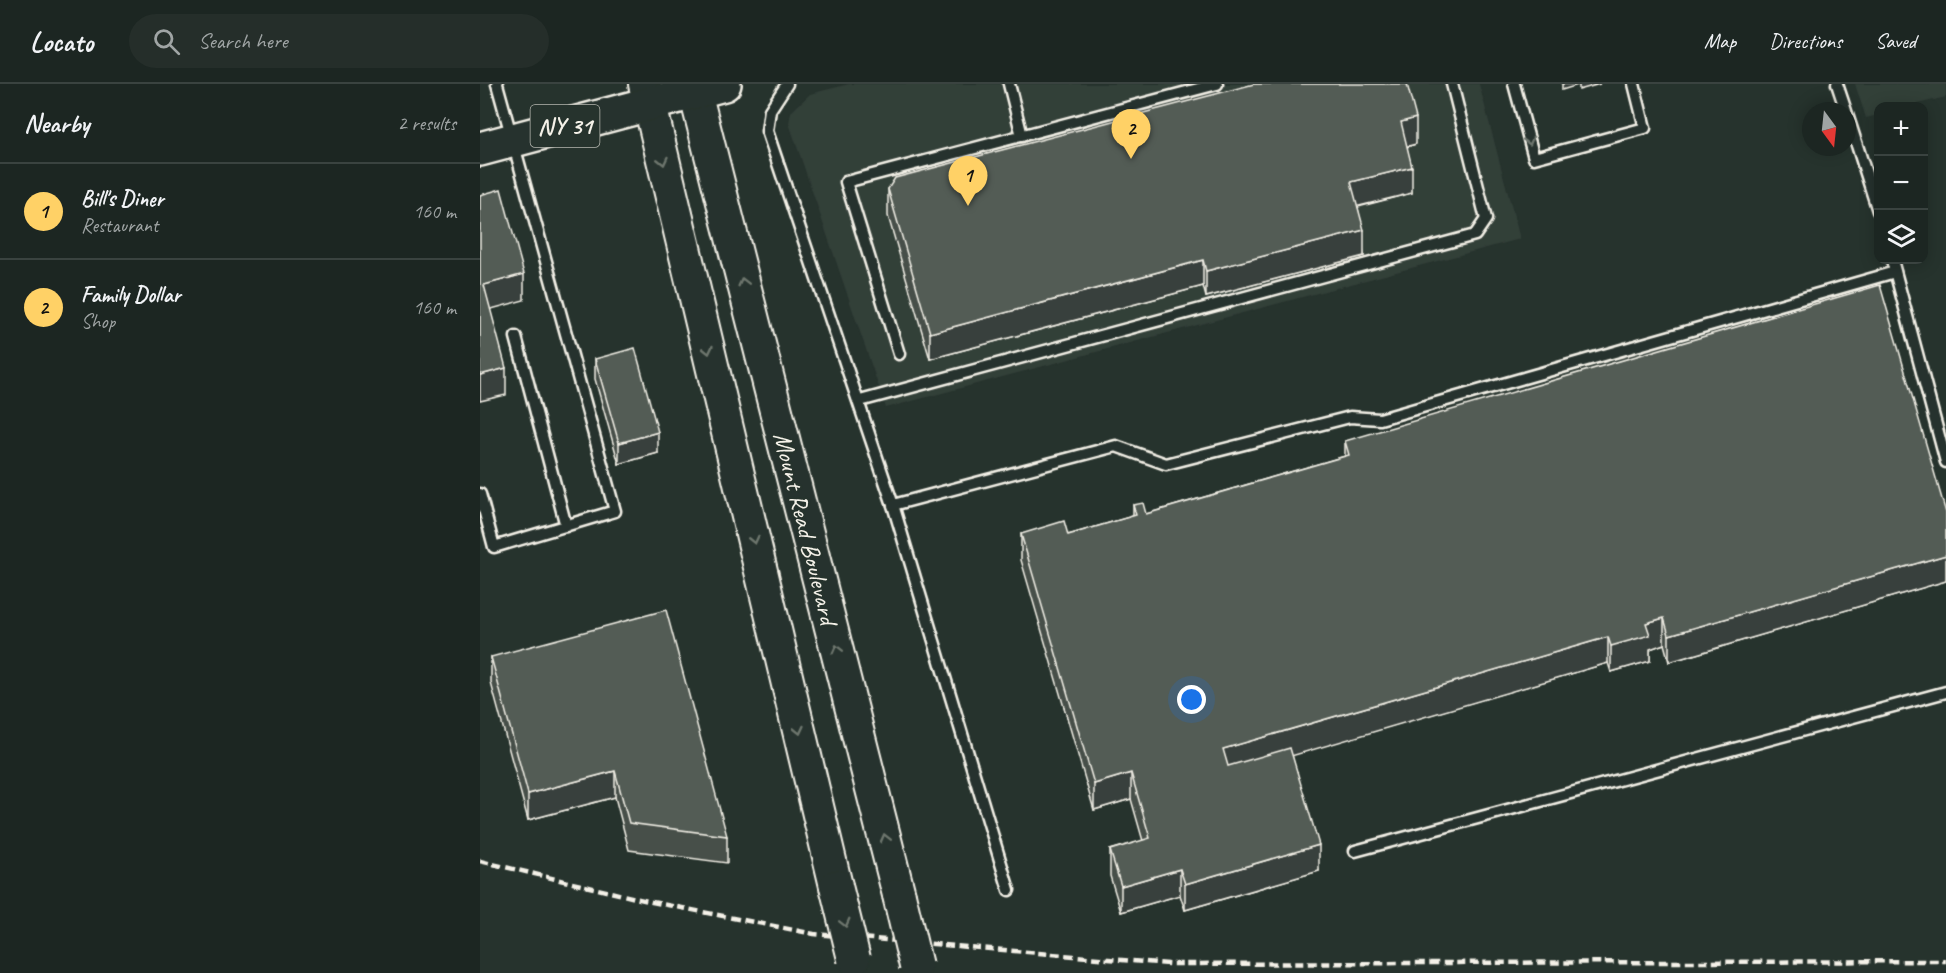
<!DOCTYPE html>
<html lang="en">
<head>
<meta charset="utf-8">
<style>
  body { margin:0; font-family:Caveat,sans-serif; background:#252e2a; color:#f1f3f6 }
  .controls { position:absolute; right:18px; top:18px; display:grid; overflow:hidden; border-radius:12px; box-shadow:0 3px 15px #0003 }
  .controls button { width:54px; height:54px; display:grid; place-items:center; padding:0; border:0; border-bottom:2px solid #3a4340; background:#1c2622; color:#f1f3f6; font:30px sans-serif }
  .compass { position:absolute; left:1322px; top:18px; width:54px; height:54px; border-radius:50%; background:#1c2622; box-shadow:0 3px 15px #0003; rotate:165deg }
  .you { position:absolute; left:712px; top:616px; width:21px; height:21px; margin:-15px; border:4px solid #fff; border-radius:50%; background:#1a73e8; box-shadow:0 0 0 9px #1a73e833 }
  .badge { display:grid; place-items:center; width:39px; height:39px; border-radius:50%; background:#ffd166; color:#111; font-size:20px; font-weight:700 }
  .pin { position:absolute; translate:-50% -50px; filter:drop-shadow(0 2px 3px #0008) }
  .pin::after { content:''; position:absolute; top:32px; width:21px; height:18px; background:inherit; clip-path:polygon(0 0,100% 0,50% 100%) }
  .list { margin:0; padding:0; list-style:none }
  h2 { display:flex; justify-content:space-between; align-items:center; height:78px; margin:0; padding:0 24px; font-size:26px }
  h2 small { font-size:20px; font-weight:400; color:#a0a5a5 }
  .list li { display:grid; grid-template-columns:39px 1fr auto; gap:18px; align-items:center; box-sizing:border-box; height:96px; padding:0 24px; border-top:2px solid #3a4340 }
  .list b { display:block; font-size:22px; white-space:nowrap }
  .list p { margin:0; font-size:20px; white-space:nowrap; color:#a0a5a5 }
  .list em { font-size:20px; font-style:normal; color:#a0a5a5 }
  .icon { flex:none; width:33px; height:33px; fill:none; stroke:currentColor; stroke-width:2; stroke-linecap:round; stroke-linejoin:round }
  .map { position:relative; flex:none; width:1466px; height:889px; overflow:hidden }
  header { display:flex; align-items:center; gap:36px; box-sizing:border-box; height:84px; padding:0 30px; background:#1c2622; border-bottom:2px solid #3a4340 }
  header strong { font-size:28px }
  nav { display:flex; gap:33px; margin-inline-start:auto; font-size:21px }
  .search { width:420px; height:54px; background:#252e2a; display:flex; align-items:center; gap:15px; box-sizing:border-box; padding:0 21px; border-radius:33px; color:#a0a5a5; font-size:22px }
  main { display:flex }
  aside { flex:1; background:#1c2622 }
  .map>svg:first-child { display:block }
  .built { fill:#333f39 }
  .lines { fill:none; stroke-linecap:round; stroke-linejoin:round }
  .lane-casing { stroke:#f4f1e8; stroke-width:15 }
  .secondary-casing { stroke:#f4f1e8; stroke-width:36 }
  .primary-casing { stroke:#f4f1e8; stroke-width:38 }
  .lane { stroke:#26332d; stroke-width:10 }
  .secondary { stroke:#26332d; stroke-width:32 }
  .primary { stroke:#26332d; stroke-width:33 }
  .rail { stroke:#f4f1e8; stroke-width:4.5; stroke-dasharray:9 4.5; stroke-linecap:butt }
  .secondary-bridge-casing { stroke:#f4f1e8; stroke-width:36; stroke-linecap:butt }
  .secondary-bridge { stroke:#26332d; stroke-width:32 }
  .wall { fill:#474f49; stroke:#f4f1e8; stroke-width:1.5 }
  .shaded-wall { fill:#39403c; stroke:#f4f1e8; stroke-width:1.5 }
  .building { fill:#525c55; stroke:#f4f1e8; stroke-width:1.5 }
  .oneway { stroke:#6e766e }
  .labels { text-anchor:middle; stroke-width:4.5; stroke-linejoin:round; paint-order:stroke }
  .shield { fill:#26332d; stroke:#b6b8b0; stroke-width:1.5 }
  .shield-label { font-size:24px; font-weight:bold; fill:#f4f1e8 }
  .street-label { font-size:26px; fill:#f4f1e8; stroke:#26332d }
</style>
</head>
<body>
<header>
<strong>Locato</strong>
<div class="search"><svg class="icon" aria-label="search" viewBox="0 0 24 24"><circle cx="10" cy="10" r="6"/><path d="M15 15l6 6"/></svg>Search here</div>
<nav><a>Map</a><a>Directions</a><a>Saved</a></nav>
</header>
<main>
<aside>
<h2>Nearby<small>2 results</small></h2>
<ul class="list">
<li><span class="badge">1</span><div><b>Bill's Diner</b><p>Restaurant</p></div><em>160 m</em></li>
<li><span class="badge">2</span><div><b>Family Dollar</b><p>Shop</p></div><em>160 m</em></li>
</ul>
</aside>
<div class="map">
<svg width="1466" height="889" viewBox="0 0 1466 889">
  <rect width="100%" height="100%" fill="#26332d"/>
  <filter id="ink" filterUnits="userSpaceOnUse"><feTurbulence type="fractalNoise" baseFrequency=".0167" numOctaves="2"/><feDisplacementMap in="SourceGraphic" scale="12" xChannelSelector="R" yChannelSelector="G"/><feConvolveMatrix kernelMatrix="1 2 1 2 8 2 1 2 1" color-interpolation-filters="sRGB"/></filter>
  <g filter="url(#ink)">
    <g class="built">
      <polygon points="369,0 999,0 1040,155 406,324 309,39 311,28 330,10"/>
      <polygon points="1375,0 1466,0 1466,13 1429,22 1398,22 1398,31 1386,34"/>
    </g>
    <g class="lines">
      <g class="lane-casing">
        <g id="lane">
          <polyline points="307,0 290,26 287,47 413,421 529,806"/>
          <polyline points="529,0 542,52"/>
          <polyline points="1034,0 1054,74 1165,44 1154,0"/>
          <polyline points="1357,0 1366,27"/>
          <polyline points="1367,30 1398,127"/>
          <polyline points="1412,176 1466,378"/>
          <polyline points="36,253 86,442"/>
          <polyline points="419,270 366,98 737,0"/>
          <polyline points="380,317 995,151 1006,135 972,0"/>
          <polyline points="0,410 14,463 135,427 17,0"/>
          <polyline points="413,421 636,362 686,380 870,333 900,335 1415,188"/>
          <polyline points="875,767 1466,608"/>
        </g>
      </g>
      <g class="secondary-casing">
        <g id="secondary">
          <polyline points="165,0 356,802"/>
          <polyline points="213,0 419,811"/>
        </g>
      </g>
      <g class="primary-casing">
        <polyline id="primary" points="0,65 244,0"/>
      </g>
      <use href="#lane" class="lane"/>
      <use href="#secondary" class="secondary"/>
      <use href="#primary" class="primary"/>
      <polyline class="rail" points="0,777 172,818 334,850 689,880 1466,877"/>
      <g class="secondary-bridge-casing">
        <g id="secondary-bridge">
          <polyline points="356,802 374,875"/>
          <polyline points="419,811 436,882"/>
        </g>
      </g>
      <use href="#secondary-bridge" class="secondary-bridge"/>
    </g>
    <g class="wall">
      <polygon points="936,60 927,63 932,109 878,123 884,172 726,213 723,202 450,275 408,132 408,105"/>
      <polygon points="115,275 178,369 139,380 115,295"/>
      <polygon points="865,357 1466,429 1466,497 1189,578 1184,560 1170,565 1170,577 1131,588 1128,579 812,671 839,787 705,826 700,811 641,828 630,792 630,766 663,757 651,715 614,726 541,476 541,450 588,451 653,432 653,421 666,430 865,372"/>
      <polygon points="11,573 247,752 247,779 149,766 135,713 48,736 11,599"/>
    </g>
    <g class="shaded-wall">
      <polygon points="1082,0 1098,0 1098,1 1082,6"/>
      <polygon points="1099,0 1120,0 1099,6"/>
      <polygon points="936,34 936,60 921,64 921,38"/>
      <polygon points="932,83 932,109 871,124 871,98"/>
      <polygon points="884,146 884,172 726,213 726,187"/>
      <polygon points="723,176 723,202 450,275 450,249"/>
      <polygon points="44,190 44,216 4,227 4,201"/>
      <polygon points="26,284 26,311 0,317 0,291"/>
      <polygon points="178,348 178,369 139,380 139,359"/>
      <polygon points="1466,471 1466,497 1189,578 1189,551"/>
      <polygon points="1184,534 1184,560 1170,565 1170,577 1131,588 1131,562 1166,539"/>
      <polygon points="1128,553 1128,579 743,692 743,665"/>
      <polygon points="135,687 135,713 48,736 48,710"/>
      <polygon points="651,689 651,715 614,726 614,700"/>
      <polygon points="839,761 839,787 705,826 705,800"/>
      <polygon points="700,785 700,811 641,828 641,802"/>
    </g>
    <g class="building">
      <polygon points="774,0 927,0 936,34 921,38 932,83 871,98 884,146 726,187 723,176 450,249 408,105 415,94"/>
      <polygon points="21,105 44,190 4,201 26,284 0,291 0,111"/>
      <polygon points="1400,201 1466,429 1466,471 1189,551 1184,534 1166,539 1170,551 1131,562 1128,553 743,665 748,682 810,664 839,761 705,800 700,785 641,802 630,766 670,754 651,689 614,700 541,450 584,437 588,451 656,431 653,421 663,419 666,430 869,371 865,357"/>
      <polygon points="155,264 178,348 139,359 115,275"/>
      <polygon points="186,526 247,752 149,739 135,687 48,710 11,573"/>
    </g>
    <defs><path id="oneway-chevron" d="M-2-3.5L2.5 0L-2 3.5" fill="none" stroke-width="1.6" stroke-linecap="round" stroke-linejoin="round" transform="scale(1.5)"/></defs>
    <g class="oneway">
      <use href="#oneway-chevron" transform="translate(1049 57) rotate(75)"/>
      <use href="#oneway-chevron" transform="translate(183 77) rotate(77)"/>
      <use href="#oneway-chevron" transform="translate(263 198) rotate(-104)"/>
      <use href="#oneway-chevron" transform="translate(228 266) rotate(77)"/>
      <use href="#oneway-chevron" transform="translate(274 456) rotate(77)"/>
      <use href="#oneway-chevron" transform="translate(357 565) rotate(-104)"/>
      <use href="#oneway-chevron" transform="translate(319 646) rotate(77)"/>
      <use href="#oneway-chevron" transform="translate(405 754) rotate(-104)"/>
      <use href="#oneway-chevron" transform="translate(365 839) rotate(76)"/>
    </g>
  </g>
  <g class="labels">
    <rect class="shield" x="50.5" y="21" width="69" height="42" rx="4.5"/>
    <g class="shield-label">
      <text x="85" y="50">NY 31</text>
    </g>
    <g class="street-label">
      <text transform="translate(326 444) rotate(76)" y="9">Mount Read Boulevard</text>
    </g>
  </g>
</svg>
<div class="controls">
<button>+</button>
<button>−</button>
<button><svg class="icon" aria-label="layers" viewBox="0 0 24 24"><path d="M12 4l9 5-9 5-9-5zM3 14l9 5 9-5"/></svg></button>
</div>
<svg class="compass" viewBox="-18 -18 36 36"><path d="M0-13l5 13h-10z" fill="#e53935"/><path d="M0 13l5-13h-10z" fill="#a0a5a5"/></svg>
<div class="you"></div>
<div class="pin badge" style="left:488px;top:122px">1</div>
<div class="pin badge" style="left:651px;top:75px">2</div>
</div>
</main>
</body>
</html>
